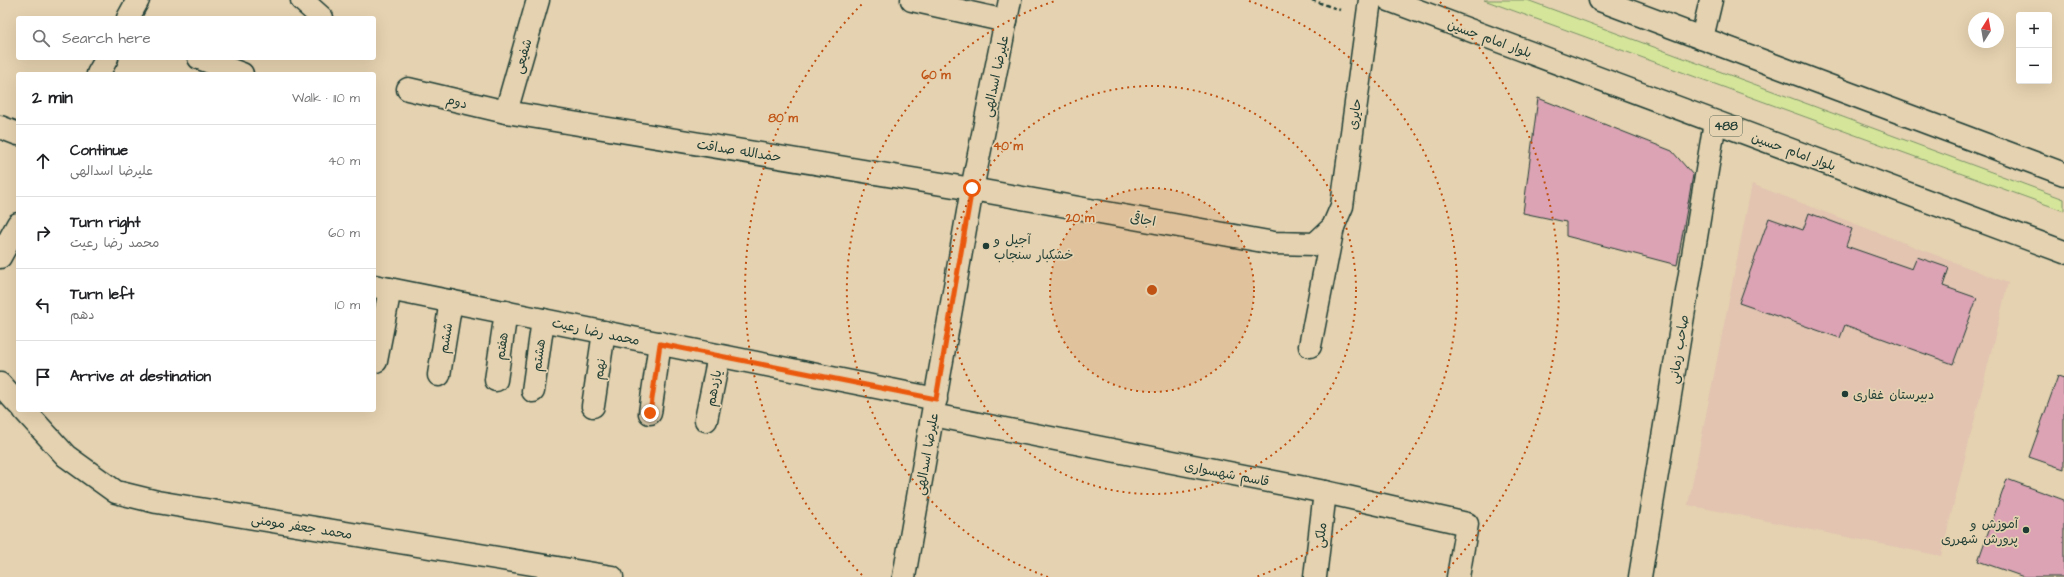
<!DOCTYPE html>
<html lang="en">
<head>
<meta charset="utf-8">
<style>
  body { margin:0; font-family:"Architects Daughter","Playpen Sans Arabic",sans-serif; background:#f6f6f6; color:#202124 }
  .controls { position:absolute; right:12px; top:12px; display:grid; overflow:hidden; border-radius:4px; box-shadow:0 4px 16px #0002 }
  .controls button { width:36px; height:36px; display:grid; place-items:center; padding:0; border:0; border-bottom:1px solid #e0e0e0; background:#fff; color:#202124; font:20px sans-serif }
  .compass { position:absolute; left:1968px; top:12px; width:36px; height:36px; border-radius:50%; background:#fff; box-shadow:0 4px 16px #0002; rotate:11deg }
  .stop { position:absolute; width:12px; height:12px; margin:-9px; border:3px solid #ea580c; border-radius:50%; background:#fff }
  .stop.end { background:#ea580c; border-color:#fff; box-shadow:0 1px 4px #0008 }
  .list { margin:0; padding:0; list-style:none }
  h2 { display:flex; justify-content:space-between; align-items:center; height:52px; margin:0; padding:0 16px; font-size:17px }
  h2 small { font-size:13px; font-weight:400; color:#757577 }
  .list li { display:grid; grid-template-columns:26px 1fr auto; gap:12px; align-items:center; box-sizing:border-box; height:72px; padding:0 16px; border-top:1px solid #e0e0e0 }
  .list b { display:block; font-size:15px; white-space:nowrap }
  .list p { margin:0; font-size:13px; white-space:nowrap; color:#757577 }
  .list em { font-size:13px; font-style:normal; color:#757577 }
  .icon { flex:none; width:22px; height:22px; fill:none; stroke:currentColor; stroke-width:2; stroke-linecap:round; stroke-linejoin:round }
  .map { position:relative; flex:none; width:2064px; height:577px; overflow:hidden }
  .search { position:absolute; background:#fff; box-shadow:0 4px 16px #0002; left:16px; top:16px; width:360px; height:44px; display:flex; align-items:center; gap:10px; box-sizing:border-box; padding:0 14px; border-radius:4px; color:#757577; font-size:15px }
  .panel { position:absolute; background:#fff; box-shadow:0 4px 16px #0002; left:16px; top:72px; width:360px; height:340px; border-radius:4px }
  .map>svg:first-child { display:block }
  .built { fill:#e2c4b1 }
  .green { fill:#d5e69a; stroke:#7a9267 }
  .building { fill:#dba3b3; stroke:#1f3d34 }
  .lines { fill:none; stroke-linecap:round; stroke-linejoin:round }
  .minor-casing { stroke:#1f3d34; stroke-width:25 }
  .major-casing { stroke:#1f3d34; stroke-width:25 }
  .path { stroke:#1f3d34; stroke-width:2.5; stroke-dasharray:4 3; stroke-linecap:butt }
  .minor { stroke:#e5d2b0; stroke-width:22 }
  .major { stroke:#e5d2b0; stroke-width:22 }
  .route { stroke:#ea580c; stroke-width:5 }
  .ring { fill:none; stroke:#c05314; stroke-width:2; stroke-dasharray:2 4 }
  .poi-dot { fill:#1f3d34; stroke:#e5d2b0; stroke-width:1.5 }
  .labels { text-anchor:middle; stroke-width:3.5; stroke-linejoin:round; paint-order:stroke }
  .shield { fill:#e5d2b0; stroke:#5a6a59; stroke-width:1 }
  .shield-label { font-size:12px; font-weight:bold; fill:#1f3d34 }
  .street-label { font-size:13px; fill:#1f3d34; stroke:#e5d2b0 }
  .poi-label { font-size:13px; fill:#1f3d34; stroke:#e5d2b0; text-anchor:start }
  .centre { fill:#c05314; stroke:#e5d2b0; stroke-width:2 }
  .ring-label { font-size:12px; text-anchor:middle; font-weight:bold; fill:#c05314; stroke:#e5d2b0; stroke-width:3.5; stroke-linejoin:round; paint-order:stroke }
</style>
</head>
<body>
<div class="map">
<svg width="2064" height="577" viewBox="0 0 2064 577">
  <rect width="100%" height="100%" fill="#e5d2b0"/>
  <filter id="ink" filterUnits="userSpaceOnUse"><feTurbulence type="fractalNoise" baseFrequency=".025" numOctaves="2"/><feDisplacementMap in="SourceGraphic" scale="8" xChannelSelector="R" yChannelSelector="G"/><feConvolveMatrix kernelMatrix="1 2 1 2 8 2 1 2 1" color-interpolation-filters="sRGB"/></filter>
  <g filter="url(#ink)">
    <polygon class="built" points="1752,184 2008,283 1941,556 1688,505"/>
    <polygon class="green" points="1484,0 1527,0 2064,199 2064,211"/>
    <g class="building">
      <polygon points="1538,98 1672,151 1693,175 1677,265 1566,236 1566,222 1523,213"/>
      <polygon points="1809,213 1852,229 1846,246 1912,269 1917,257 1949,268 1943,286 1977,298 1953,364 1845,325 1840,338 1739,303 1769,218 1803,230"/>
      <polygon points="2058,376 2064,378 2064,469 2029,457"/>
      <polygon points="2007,479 2064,500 2064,577 2024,577 1978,561"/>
    </g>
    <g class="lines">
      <g class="minor-casing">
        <g id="minor">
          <polyline points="302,0 322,18"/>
          <polyline points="912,0 1006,21"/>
          <polyline points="128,18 138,0"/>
          <polyline points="1702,38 1711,0"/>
          <polyline points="199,58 242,74"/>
          <polyline points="98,74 107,58"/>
          <polyline points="408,89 506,112 972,189 1274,243 1315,244 1333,227 1342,206 1370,0"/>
          <polyline points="506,112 538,0"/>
          <polyline points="0,127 18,134"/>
          <polyline points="0,257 18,224"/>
          <polyline points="374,286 936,399"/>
          <polyline points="1310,346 1333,227"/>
          <polyline points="376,361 390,289"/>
          <polyline points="439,375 451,301"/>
          <polyline points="496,380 506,312"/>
          <polyline points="0,384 18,404"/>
          <polyline points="533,391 543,320"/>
          <polyline points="593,406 604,332"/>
          <polyline points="24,410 66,456 116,492 157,502 612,577"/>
          <polyline points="650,413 660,343"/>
          <polyline points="933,415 1325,492 1467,524 1458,577"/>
          <polyline points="706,420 719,356"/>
          <polyline points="904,577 972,189 1010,0"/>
          <polyline points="1315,577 1325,492"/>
          <polyline points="1640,577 1715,122"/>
        </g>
      </g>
      <g class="major-casing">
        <g id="major">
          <polyline points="1389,0 2064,252"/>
          <polyline points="1600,0 2064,174"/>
        </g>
      </g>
      <polyline class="path" points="1312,0 1340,10"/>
      <use href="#minor" class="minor"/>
      <use href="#major" class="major"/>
    </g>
  </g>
  <g class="lines" filter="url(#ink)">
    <polyline class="route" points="650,413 660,344 936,399 972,188"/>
  </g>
  <circle cx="1152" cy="290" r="102" fill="#c05314" fill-opacity=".12"/>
  <g class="ring">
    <circle cx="1152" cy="290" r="102"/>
    <circle cx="1152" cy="290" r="204"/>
    <path d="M1048 577A305 305 0 0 1 1055 1M1249 1A305 305 0 0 1 1256 577"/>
    <path d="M862 575A407 407 0 0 1 864 2M1440 2A407 407 0 0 1 1442 575"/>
  </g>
  <g class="poi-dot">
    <circle cx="986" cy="246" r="4"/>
    <circle cx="1845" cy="394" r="4"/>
    <circle cx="2026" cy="530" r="4"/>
  </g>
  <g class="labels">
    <rect class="shield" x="1710" y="116" width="32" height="20" rx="3"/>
    <g class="shield-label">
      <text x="1726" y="130">488</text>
    </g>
    <g class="street-label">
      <text transform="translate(1490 38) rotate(20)" y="5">بلوار امام حسین</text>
      <text transform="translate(522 56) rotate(-74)" y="5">شفیعی</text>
      <text transform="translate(995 76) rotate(-78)" y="5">علیرضا اسدالهی</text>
      <text transform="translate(457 101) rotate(14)" y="5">دوم</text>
      <text transform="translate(1354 114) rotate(-82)" y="5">حایری</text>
      <text transform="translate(739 150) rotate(9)" y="5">حمدالله صداقت</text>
      <text transform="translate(1794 151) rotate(20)" y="5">بلوار امام حسین</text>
      <text transform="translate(1143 219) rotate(10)" y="5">اجاقی</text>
      <text transform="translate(596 331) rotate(12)" y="5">محمد رضا رعیت</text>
      <text transform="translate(445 338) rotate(-81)" y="5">ششم</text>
      <text transform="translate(501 346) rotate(-82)" y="5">هفتم</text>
      <text transform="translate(1678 349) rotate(-81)" y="5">صاحب زمانی</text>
      <text transform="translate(538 355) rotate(-82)" y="5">هشتم</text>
      <text transform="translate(599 369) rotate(-81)" y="5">نهم</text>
      <text transform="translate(713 388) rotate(-79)" y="5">یازدهم</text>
      <text transform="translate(926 454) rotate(-80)" y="5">علیرضا اسدالهی</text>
      <text transform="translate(1227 473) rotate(11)" y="5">قاسم شهسواری</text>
      <text transform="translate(302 526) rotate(9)" y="5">محمد جعفر مومنی</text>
      <text transform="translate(1320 535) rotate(-83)" y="5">ملکی</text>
    </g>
    <g class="poi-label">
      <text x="994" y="244">آجیل و<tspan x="994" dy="15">خشکبار سنجاب</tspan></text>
      <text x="1853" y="399">دبیرستان غفاری</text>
      <text x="2018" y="528" text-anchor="end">آموزش و<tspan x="2018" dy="15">پرورش شهرری</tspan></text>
    </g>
  </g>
  <circle cx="1152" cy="290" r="6" class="centre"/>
  <g class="ring-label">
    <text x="936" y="79">60 m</text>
    <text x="783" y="122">80 m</text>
    <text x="1008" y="150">40 m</text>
    <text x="1080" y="222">20 m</text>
  </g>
</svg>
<div class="controls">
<button>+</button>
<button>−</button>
</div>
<svg class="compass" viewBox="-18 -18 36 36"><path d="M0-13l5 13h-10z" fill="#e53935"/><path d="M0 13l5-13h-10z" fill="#757577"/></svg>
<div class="stop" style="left:972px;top:188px"></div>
<div class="stop end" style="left:650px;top:413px"></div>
<div class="search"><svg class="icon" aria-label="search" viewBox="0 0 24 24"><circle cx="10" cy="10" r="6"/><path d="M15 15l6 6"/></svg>Search here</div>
<section class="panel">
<h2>2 min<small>Walk · 110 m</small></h2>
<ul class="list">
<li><svg class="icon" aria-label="ahead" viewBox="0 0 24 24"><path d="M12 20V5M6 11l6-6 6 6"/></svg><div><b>Continue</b><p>علیرضا اسدالهی</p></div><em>40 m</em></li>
<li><svg class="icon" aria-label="right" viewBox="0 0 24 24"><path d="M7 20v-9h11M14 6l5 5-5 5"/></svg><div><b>Turn right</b><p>محمد رضا رعیت</p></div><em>60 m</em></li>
<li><svg class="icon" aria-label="left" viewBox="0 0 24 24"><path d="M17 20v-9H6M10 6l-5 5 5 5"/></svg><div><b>Turn left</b><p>دهم</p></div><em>10 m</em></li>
<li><svg class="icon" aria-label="arrive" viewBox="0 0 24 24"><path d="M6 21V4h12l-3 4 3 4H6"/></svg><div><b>Arrive at destination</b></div></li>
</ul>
</section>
</div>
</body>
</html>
